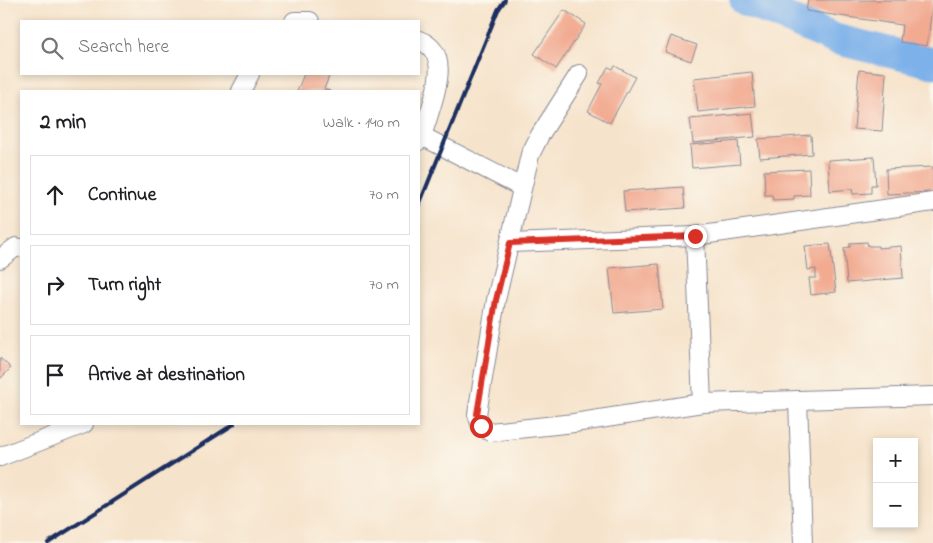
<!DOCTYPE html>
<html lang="en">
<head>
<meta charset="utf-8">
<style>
  body { margin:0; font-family:"Indie Flower",sans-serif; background:#f6f6f6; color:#202124 }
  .controls { position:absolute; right:15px; bottom:15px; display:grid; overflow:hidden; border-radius:0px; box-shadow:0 2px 8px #0003 }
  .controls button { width:45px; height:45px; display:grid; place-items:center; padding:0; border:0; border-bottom:1px solid #e0e0e0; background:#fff; color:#202124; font:25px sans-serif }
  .stop { position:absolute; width:15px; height:15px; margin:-11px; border:4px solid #d93025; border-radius:50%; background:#fff }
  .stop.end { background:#d93025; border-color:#fff; box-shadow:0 1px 5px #0008 }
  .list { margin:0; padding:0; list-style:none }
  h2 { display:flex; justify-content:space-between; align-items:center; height:65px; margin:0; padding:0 20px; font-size:21px }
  h2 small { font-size:16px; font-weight:400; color:#757577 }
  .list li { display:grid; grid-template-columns:32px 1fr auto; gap:15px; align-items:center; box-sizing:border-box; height:80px; margin:0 10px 10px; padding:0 10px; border:1px solid #e0e0e0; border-radius:0px }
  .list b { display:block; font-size:19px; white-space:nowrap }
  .list em { font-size:16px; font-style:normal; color:#757577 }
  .icon { flex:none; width:28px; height:28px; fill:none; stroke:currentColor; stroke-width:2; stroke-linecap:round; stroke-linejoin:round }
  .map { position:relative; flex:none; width:933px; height:543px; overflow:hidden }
  .search { position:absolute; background:#fff; box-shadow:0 2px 8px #0003; left:20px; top:20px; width:400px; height:55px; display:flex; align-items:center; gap:12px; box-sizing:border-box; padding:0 18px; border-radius:0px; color:#757577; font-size:19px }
  .panel { position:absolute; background:#fff; box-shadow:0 2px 8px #0003; left:20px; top:90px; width:400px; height:335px; border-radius:0px }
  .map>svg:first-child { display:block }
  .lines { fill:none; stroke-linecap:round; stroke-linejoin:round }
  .river { stroke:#7db1ea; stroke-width:31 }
  .building { fill:#f2aa91 }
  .minor-casing { stroke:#888994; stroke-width:20 }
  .minor { stroke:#fff; stroke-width:18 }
  .rail { stroke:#1b2f5e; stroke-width:4 }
  .route { stroke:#d93025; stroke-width:6 }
</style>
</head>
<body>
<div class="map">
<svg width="933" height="543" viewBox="0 0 933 543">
  <rect width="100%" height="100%" fill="#fbf7ec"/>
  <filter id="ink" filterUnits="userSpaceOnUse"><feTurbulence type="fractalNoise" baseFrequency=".02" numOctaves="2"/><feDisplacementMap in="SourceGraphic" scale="10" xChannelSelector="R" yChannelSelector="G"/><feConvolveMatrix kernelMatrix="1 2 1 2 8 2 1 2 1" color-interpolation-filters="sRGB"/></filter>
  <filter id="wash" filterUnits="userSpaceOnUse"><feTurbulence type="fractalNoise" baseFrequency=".0096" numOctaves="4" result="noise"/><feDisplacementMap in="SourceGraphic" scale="20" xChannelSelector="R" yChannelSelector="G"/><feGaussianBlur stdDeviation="1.12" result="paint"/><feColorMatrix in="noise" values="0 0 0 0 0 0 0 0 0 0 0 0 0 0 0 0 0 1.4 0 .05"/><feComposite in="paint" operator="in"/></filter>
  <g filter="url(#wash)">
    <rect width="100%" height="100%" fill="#f6e3cb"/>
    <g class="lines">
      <polyline class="river" points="745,0 835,39 933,63"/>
    </g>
    <g id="blocks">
      <g class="building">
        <polygon points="808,0 933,0 927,46 900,42 902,25 806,11"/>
        <polygon points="564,10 586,24 556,69 534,54"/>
        <polygon points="671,36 697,45 691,61 665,52"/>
        <polygon points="615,66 635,77 610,123 588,111 602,84 599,83 608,67 613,69"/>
        <polygon points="859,70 886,73 882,131 854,129"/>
        <polygon points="752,72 755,106 698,112 694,78"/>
        <polygon points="304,74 330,74 324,89 330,91 297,91"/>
        <polygon points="752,113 755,137 693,143 690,119"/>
        <polygon points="811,135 812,154 760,158 758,139"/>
        <polygon points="738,141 740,164 692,168 690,145"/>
        <polygon points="874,157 876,185 871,185 871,193 853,194 852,189 830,191 828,160"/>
        <polygon points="933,167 933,192 887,194 886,169"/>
        <polygon points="809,169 810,195 794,196 794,199 773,200 772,195 765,195 764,171"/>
        <polygon points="683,187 685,208 625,212 623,191"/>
        <polygon points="867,242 868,246 878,246 878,248 901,246 903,278 847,283 844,248 850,247 850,243"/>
        <polygon points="830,244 836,292 811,295 809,278 816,278 816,269 808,270 805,246"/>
        <polygon points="659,264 663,309 614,313 609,268"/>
        <polygon points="0,358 11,368 0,379"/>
      </g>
    </g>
  </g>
  <g filter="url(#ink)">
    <use href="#blocks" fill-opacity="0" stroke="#888994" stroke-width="1"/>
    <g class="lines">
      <g class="minor-casing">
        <g id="minor">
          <polyline points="294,21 310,21"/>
          <path d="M 419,40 C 450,52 437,88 430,111 C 427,121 424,132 419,141"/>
          <polyline points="579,74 540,135 530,155 496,300 477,414 481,426 490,432 574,423 702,403 933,396"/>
          <polyline points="241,91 250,74"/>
          <polyline points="422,136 521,187"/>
          <polyline points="510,243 695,236"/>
          <polyline points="0,259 16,247 21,248"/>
          <polyline points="798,400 803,543"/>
          <polyline points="702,403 695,236 933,202"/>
          <polyline points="0,457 84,424"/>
        </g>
      </g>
      <use href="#minor" class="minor"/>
      <g class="rail">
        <polyline points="419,205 498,10 505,0"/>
        <polyline points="48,543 234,424"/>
      </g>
    </g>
  </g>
  <g class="lines" filter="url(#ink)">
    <polyline class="route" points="481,426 477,414 496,300 510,243 695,236"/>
  </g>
</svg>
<div class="controls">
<button>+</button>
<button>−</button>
</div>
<div class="stop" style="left:481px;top:426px"></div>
<div class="stop end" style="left:695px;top:236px"></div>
<div class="search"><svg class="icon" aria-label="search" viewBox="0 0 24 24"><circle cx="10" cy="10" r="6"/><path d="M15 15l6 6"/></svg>Search here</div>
<section class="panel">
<h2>2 min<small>Walk · 140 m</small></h2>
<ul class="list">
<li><svg class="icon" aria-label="ahead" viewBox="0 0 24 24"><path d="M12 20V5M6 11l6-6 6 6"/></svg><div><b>Continue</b></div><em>70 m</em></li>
<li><svg class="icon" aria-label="right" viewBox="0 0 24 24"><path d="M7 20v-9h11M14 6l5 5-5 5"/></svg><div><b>Turn right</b></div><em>70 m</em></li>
<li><svg class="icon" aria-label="arrive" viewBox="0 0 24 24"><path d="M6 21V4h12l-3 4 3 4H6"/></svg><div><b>Arrive at destination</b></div></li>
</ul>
</section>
</div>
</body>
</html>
